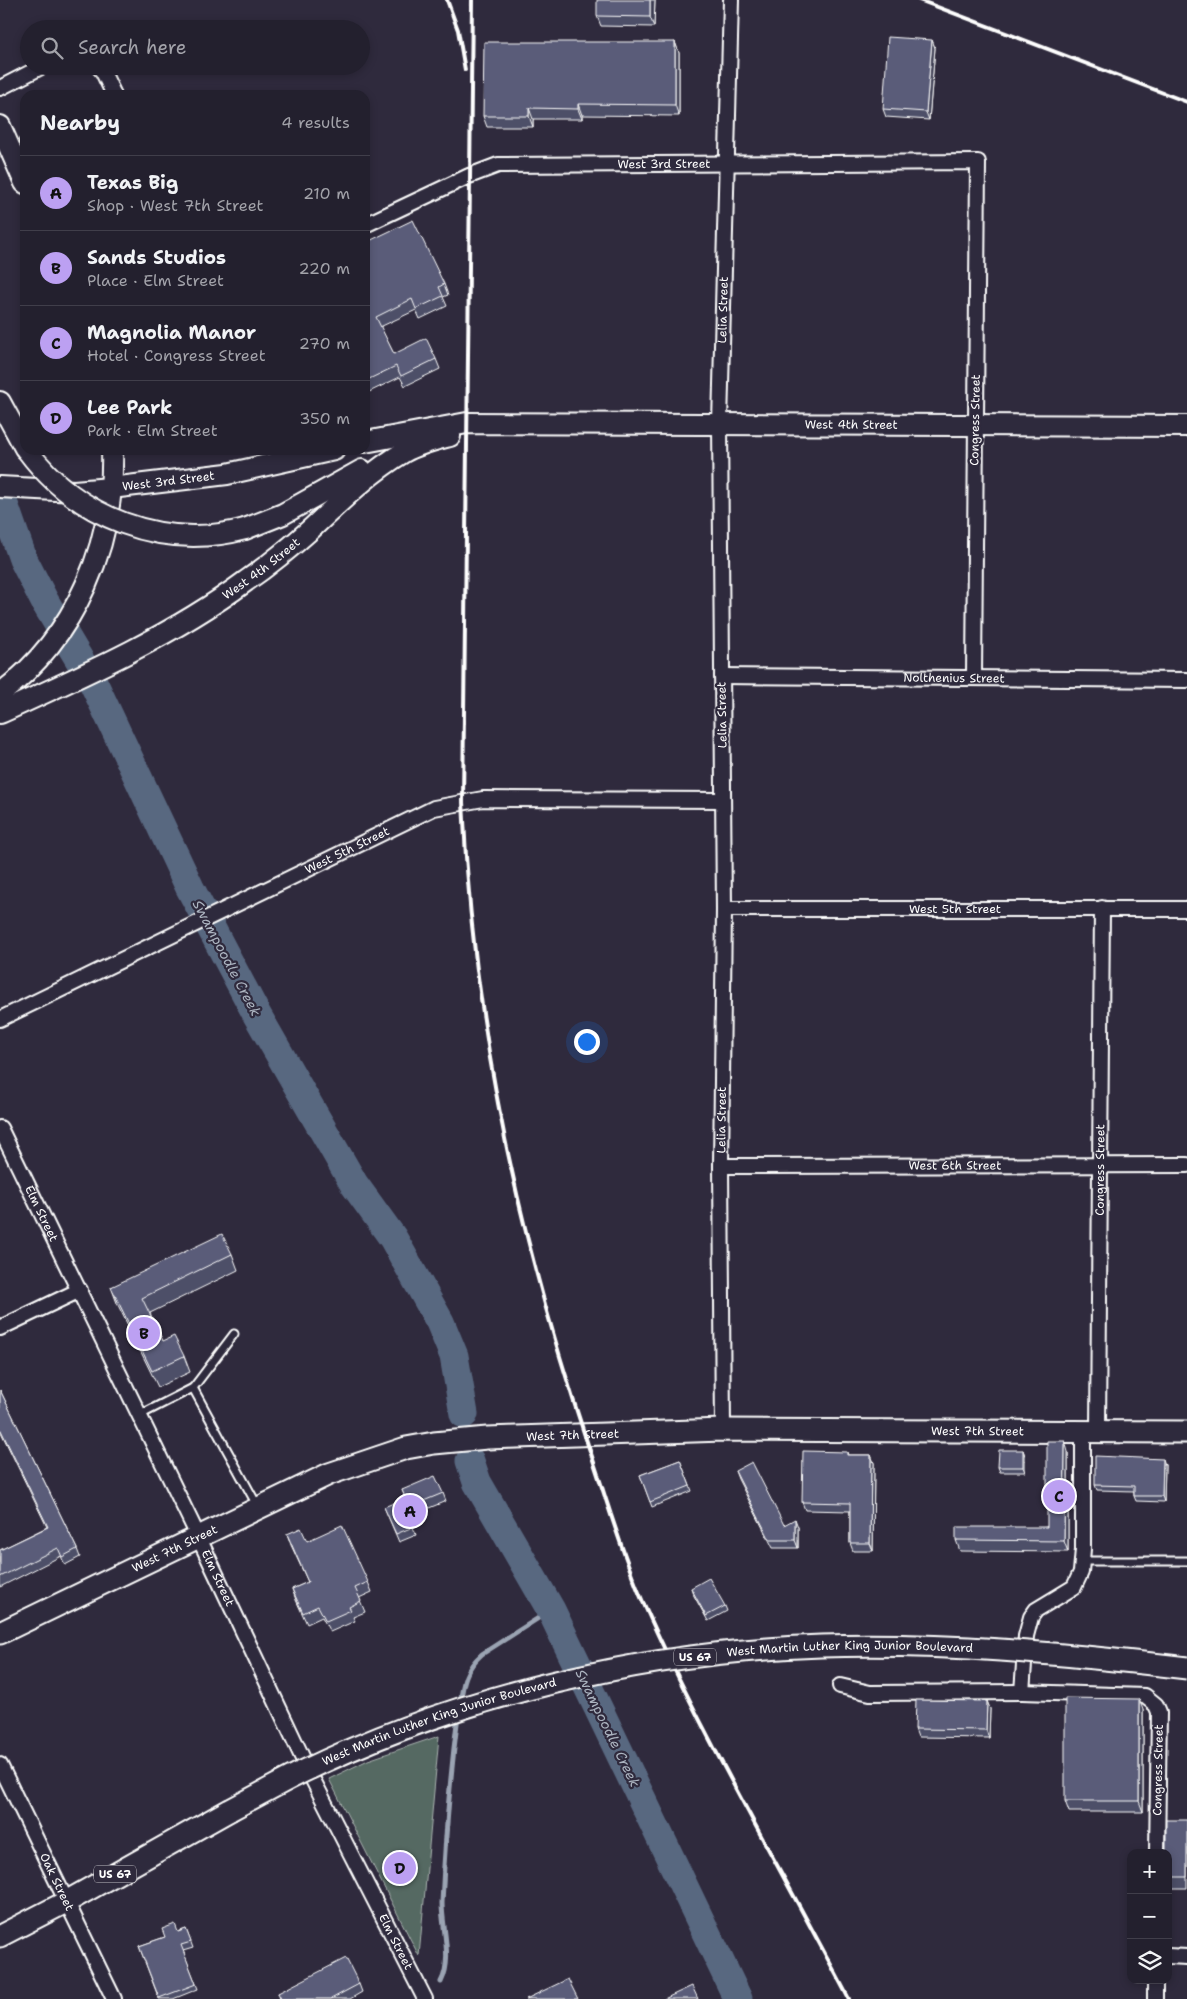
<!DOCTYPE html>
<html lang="en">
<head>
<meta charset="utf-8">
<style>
  body { margin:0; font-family:"Shantell Sans",sans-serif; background:#2f2d3a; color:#f1f3f6 }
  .controls { position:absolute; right:15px; bottom:15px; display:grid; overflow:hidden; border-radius:10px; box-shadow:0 2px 8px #0003 }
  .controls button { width:45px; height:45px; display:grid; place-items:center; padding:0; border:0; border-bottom:1px solid #403e4a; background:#23202e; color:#f1f3f6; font:25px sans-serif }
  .you { position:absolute; left:586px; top:1041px; width:18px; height:18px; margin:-12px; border:4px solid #fff; border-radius:50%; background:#1a73e8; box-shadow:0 0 0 8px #1a73e833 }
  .badge { display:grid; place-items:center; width:32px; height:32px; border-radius:50%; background:#bca0f2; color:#111; font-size:16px; font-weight:700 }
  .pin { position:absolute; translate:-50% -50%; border:2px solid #fff; box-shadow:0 1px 5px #0006 }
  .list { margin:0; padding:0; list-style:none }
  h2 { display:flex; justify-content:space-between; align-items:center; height:65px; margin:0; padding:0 20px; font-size:21px }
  h2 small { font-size:16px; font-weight:400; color:#a3a3aa }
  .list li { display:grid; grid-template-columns:32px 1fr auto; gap:15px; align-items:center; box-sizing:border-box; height:75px; padding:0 20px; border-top:1px solid #403e4a }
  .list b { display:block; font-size:19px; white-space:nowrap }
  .list p { margin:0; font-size:16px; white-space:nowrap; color:#a3a3aa }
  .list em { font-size:16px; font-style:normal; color:#a3a3aa }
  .icon { flex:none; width:28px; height:28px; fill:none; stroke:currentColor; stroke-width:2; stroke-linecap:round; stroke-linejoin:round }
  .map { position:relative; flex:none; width:1187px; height:1999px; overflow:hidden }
  .search { position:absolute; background:#23202e; box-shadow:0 2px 8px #0003; left:20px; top:20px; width:350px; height:55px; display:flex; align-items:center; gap:12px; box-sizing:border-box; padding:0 18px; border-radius:28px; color:#a3a3aa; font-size:19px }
  .panel { position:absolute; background:#23202e; box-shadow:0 2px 8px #0003; left:20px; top:90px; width:350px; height:365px; border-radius:15px }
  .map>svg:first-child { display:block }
  .green { fill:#556962; stroke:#aab4b0 }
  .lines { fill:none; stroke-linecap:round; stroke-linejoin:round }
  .stream { stroke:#9ba4b3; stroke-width:5 }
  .river { stroke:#586880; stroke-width:29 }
  .lane-casing { stroke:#fff; stroke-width:11 }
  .street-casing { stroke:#fff; stroke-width:18 }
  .secondary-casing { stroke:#fff; stroke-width:24 }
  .primary-casing { stroke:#fff; stroke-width:25 }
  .lane { stroke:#2f2a3d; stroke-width:7 }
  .street { stroke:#2f2a3d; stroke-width:14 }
  .secondary { stroke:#2f2a3d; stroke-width:20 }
  .primary { stroke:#2f2a3d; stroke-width:21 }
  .rail { stroke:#fff; stroke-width:4 }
  .secondary-bridge-casing { stroke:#fff; stroke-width:24; stroke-linecap:butt }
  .primary-bridge-casing { stroke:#fff; stroke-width:25; stroke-linecap:butt }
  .secondary-bridge { stroke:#2f2a3d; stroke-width:20 }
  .primary-bridge { stroke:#2f2a3d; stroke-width:21 }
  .wall { fill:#4d4f68; stroke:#fff }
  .shaded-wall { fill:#3f4055; stroke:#fff }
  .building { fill:#5a5c79; stroke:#fff }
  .labels { text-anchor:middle; stroke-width:4.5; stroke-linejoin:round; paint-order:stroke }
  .shield { fill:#2f2a3d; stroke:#c1bfc5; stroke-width:1 }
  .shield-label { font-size:11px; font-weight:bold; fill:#fff }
  .street-label { font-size:12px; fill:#fff; stroke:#2f2a3d }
  .water-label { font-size:14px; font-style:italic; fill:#acb4c0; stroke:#2f2a3d }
</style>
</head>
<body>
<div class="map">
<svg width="1187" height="1999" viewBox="0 0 1187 1999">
  <rect width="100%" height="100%" fill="#2f2a3d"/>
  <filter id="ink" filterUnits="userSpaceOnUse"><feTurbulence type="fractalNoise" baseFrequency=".02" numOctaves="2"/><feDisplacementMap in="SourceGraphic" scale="10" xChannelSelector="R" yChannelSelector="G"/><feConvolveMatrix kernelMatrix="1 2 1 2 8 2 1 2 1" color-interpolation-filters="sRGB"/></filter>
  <g filter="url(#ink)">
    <polygon class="green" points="439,1736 419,1956 329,1779 368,1760"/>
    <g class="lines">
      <g class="stream">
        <path d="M 460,1704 C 463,1683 465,1669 482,1654 L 551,1610"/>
        <path d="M 441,1982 C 453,1959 442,1928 442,1903 C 445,1840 450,1777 458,1715"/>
      </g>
      <g class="river">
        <polyline points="0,493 23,559 45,602 94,684 190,888 257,1015 354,1184 393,1238 440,1322 454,1356 464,1414"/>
        <polyline points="470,1461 477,1482 551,1610 738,1999"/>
      </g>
      <g class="lane-casing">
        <g id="lane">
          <polyline points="193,1388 234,1334"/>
          <polyline points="138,1416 193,1388 257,1505"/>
          <polyline points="1083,1561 1187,1561"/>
        </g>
      </g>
      <g class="street-casing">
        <g id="street">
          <polyline points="98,66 103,72 114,95"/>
          <polyline points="0,88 43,66"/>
          <path id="s1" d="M 365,225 L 469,176 L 498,165 L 978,162 L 974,678"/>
          <path id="s2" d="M 722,676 L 1187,680"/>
          <path id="s3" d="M 724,909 L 1187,909"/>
          <path id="s4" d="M 0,1019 L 434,808 L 483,799 L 723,800"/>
          <path id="s5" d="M 0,1128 L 198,1536 L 312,1778 L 425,1999"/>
          <path id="s6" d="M 721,1166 L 1187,1165"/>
          <polyline points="0,1328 80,1290"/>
          <path id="s7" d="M 723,1430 L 721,1166 L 724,909 L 720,423 L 731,0"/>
          <path id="s8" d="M 1098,1431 L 1102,908"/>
          <polyline points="840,1686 870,1693 1022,1692 1145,1696 1156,1705 1159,1712 1157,1853"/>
          <polyline points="1022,1692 1026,1636 1031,1617 1036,1610 1074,1587 1081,1572 1083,1549 1083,1432"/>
          <path id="s9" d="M 0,1765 L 114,1999"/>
          <polyline points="1168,1956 1187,1957"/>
          <polyline points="1155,1999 1155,1980"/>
        </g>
      </g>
      <g class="secondary-casing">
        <g id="secondary">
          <polyline points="0,126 25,183"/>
          <polyline points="0,402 25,448"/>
          <path id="s10" d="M 365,442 L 467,423 L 1187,426"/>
          <path id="s11" d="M 0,487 L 74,491 L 111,488 L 227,474 L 334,450"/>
          <polyline points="245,529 283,514 362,470"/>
          <path d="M 0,694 C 76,636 115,544 112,450"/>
          <path id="s12" d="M 0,713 C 84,675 172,636 246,581 C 269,565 291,547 311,529 C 341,501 369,473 404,452 C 418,444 435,440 450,436"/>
        </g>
      </g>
      <g class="primary-casing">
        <g id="primary">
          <path id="s13" d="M 0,1633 L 329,1474 L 406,1448 L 434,1443 L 487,1438 L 723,1430 L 1187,1432"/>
          <polyline points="0,1936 66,1902 230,1810"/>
        </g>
      </g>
      <use href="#lane" class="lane"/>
      <use href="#street" class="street"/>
      <use href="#secondary" class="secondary"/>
      <use href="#primary" class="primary"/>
      <g class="rail">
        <polyline points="447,0 458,30 465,70"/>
        <path d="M 472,0 L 463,802 C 472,1023 518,1236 588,1445 C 606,1497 621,1552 643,1602 C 704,1739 780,1867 849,1999"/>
        <polyline points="919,0 1187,102"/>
      </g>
      <g class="secondary-bridge-casing">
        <path id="secondary-bridge" d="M 27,450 C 77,518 163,551 245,529"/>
      </g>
      <g class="primary-bridge-casing">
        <g id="primary-bridge">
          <path id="s14" d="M 230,1810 C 253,1798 276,1785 300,1773 C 460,1695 643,1652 821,1646 C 943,1642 1066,1654 1187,1668"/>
        </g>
      </g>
      <use href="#secondary-bridge" class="secondary-bridge"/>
      <use href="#primary-bridge" class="primary-bridge"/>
    </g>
    <g class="wall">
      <polygon points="655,0 654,27 601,26 597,16"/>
      <polygon points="932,40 935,48 929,120 886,117 883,109"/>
      <polygon points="675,42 679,53 679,116 582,115 582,119 533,119 533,127 487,127 483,116"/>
      <polygon points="365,243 444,284 448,295 443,297 447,306 420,319 416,310 380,327 394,354 436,359 440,369 405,386 400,377 365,394"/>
      <polygon points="232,1254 238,1270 150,1313 163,1341 184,1356 190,1372 158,1387 117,1303 111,1287"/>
      <polygon points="0,1390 77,1549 80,1557 65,1565 61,1556 0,1587 0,1550 47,1527 0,1430"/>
      <polygon points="1023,1450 1025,1456 1025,1472 1000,1472 998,1467"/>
      <polygon points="847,1452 848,1455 871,1455 874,1463 873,1551 853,1551 850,1543 850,1511 805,1510 802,1502"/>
      <polygon points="1068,1452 1068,1552 960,1551 956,1540 1047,1527"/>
      <polygon points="680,1460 692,1491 652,1507 640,1475"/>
      <polygon points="1165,1465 1164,1502 1136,1501 1134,1496 1134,1491 1097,1490 1095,1485"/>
      <polygon points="735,1471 784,1525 798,1527 798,1548 773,1548 738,1479"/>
      <polygon points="402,1490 443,1493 446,1501 412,1515"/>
      <polygon points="384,1507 413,1527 416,1535 399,1542"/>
      <polygon points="287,1534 307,1541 368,1582 372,1592 359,1598 365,1612 353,1617 355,1621 330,1632 322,1617 307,1624 296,1600 292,1589 308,1582 291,1545"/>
      <polygon points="691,1588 725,1606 727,1611 708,1621 693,1594"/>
      <polygon points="987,1701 990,1709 989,1738 918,1737 915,1729"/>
      <polygon points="1143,1710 1143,1812 1069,1812 1065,1801"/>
      <polygon points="1187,1820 1187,1888 1170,1888 1168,1882 1168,1853"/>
      <polygon points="186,1929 193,1948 183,1951 198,1989 173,1999 159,1999 139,1946 165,1937"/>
      <polygon points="359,1984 362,1992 350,1999 280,1999 278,1993"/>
    </g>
    <g class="shaded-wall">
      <polygon points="650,0 655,0 654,27 650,17"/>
      <polygon points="932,40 935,48 929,120 926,112"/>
      <polygon points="675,42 679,53 679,116 675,105"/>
      <polygon points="578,104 582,115 582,119 578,109"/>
      <polygon points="529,108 533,119 533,127 529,116"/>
      <polygon points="1065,1441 1068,1452 1068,1552 1064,1541"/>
      <polygon points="1023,1450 1025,1456 1025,1472 1023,1467"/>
      <polygon points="871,1455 874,1463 873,1551 870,1543"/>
      <polygon points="1163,1459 1165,1465 1164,1502 1162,1496"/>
      <polygon points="795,1519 798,1527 798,1548 795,1540"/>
      <polygon points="1139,1699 1143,1710 1143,1812 1139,1801"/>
      <polygon points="987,1701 990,1709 989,1738 986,1730"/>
    </g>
    <g class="building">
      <polygon points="597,0 650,0 650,17 597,16"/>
      <polygon points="888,37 932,40 926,112 883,109"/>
      <polygon points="484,42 675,42 675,105 578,104 578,109 529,108 529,116 483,116"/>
      <polygon points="413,220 444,284 439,287 443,296 416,309 412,299 376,317 394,354 426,338 436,359 401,376 396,366 365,381 365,243"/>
      <polygon points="222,1234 232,1254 142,1298 163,1341 174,1336 184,1356 152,1371 111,1287"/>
      <polygon points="0,1390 77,1549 62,1557 58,1548 0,1577 0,1550 48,1527 0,1428"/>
      <polygon points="1047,1441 1065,1441 1064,1541 956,1540 956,1527 1047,1527"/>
      <polygon points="999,1450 1023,1450 1023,1467 998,1467"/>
      <polygon points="803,1451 847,1452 847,1455 871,1455 870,1543 850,1543 850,1503 802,1502"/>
      <polygon points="1095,1456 1163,1459 1162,1496 1134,1496 1134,1486 1095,1485"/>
      <polygon points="680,1460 690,1486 650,1502 640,1475"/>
      <polygon points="752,1462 784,1525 795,1519 795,1540 770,1540 735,1471"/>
      <polygon points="435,1476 443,1493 409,1507 402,1490"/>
      <polygon points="401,1500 413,1527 396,1534 384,1507"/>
      <polygon points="342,1525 368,1582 355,1588 361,1601 349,1607 351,1610 326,1621 318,1606 303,1613 292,1589 308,1582 287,1534 301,1528 307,1541"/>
      <polygon points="709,1578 725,1606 706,1616 691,1588"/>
      <polygon points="1065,1698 1139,1699 1139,1801 1065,1801"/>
      <polygon points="916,1700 987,1701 986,1730 915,1729"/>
      <polygon points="1166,1820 1187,1820 1187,1877 1168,1877 1168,1853 1166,1853"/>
      <polygon points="175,1924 178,1932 186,1929 191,1942 181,1945 196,1984 159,1998 139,1946 165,1937 162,1929"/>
      <polygon points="346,1958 359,1984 331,1999 281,1999 278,1993"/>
      <polygon points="568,1979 578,1999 526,1999"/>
      <polygon points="692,1986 698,1999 664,1999"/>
    </g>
  </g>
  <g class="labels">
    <g class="shield">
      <rect x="674" y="1648.5" width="42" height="17" rx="4"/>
      <rect x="94" y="1865.5" width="42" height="17" rx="4"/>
    </g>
    <g class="shield-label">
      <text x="695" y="1661">US 67</text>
      <text x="115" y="1878">US 67</text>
    </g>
    <g class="street-label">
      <text dy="4" stroke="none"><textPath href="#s1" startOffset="312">West 3rd Street</textPath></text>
      <text dy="4" stroke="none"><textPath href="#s7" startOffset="1120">Lelia Street</textPath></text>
      <text transform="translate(975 420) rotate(-89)" y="4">Congress Street</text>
      <text dy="4" stroke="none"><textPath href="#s10" startOffset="488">West 4th Street</textPath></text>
      <text dy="4" stroke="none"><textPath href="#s11" startOffset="169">West 3rd Street</textPath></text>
      <text dy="4" stroke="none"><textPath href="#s12" startOffset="299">West 4th Street</textPath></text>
      <text dy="4" stroke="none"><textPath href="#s2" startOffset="232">Nolthenius Street</textPath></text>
      <text transform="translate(722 715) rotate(-91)" y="4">Lelia Street</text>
      <text dy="4" stroke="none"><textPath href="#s4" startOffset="386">West 5th Street</textPath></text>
      <text dy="4" stroke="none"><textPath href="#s3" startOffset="231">West 5th Street</textPath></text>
      <text dy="4" stroke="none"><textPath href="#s7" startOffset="310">Lelia Street</textPath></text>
      <text dy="4" stroke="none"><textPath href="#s6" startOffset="234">West 6th Street</textPath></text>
      <text dy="4" stroke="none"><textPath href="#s8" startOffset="261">Congress Street</textPath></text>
      <text dy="4" stroke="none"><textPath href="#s5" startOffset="95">Elm Street</textPath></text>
      <text dy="4" stroke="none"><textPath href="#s13" startOffset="1019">West 7th Street</textPath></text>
      <text dy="4" stroke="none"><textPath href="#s13" startOffset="614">West 7th Street</textPath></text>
      <text dy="4" stroke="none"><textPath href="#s13" startOffset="194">West 7th Street</textPath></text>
      <text dy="4" stroke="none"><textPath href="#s5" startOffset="500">Elm Street</textPath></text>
      <text dy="4" stroke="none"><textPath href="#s14" startOffset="648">West Martin Luther King Junior Boulevard</textPath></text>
      <text dy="4" stroke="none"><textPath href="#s14" startOffset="228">West Martin Luther King Junior Boulevard</textPath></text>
      <text transform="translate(1158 1770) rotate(-89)" y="4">Congress Street</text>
      <text dy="4" stroke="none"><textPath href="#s9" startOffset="130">Oak Street</textPath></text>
      <text dy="4" stroke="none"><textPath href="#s5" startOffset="905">Elm Street</textPath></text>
    </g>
    <g class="water-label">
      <text transform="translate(227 958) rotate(62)" y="5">Swampoodle Creek</text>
      <text transform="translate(608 1728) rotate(64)" y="5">Swampoodle Creek</text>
    </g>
  </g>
</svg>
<div class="controls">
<button>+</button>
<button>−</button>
<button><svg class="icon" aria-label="layers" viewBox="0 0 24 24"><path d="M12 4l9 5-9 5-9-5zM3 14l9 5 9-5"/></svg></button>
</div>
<div class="you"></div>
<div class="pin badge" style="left:410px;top:1511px">A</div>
<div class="pin badge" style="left:144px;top:1333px">B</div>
<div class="pin badge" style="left:1059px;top:1496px">C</div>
<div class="pin badge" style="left:400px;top:1868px">D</div>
<div class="search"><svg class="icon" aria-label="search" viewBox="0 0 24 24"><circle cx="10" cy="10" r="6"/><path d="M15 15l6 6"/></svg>Search here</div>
<section class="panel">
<h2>Nearby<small>4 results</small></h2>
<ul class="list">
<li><span class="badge">A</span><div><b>Texas Big</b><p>Shop · West 7th Street</p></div><em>210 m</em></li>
<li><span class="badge">B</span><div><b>Sands Studios</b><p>Place · Elm Street</p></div><em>220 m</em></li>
<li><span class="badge">C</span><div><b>Magnolia Manor</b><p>Hotel · Congress Street</p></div><em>270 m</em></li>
<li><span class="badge">D</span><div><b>Lee Park</b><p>Park · Elm Street</p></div><em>350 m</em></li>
</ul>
</section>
</div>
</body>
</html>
